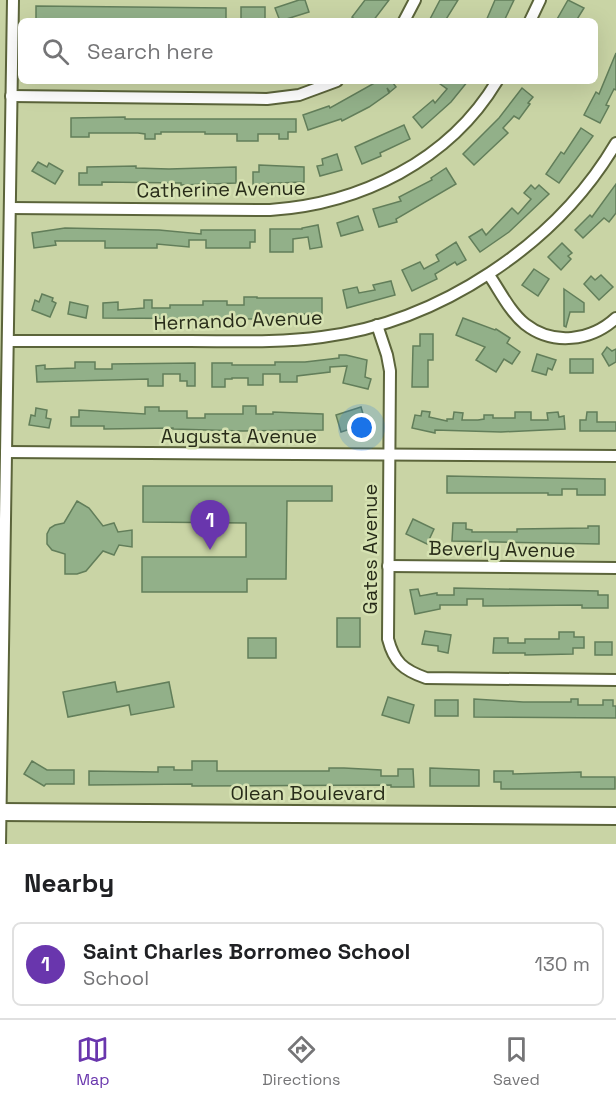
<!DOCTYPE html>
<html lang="en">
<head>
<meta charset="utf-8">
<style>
  body { margin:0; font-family:"Space Grotesk",sans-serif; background:#f2f2f2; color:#202124 }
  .you { position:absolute; left:362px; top:428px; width:21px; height:21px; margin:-15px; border:4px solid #fff; border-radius:50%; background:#1a73e8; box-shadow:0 0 0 9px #1a73e833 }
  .badge { display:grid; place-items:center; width:39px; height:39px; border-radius:50%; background:#6936ad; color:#fff; font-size:20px; font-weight:700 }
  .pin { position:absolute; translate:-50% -50px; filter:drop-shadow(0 2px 3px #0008) }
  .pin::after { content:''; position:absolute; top:32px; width:21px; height:18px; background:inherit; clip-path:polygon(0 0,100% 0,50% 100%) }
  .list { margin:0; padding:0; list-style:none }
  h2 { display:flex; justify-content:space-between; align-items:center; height:78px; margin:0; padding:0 24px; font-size:26px }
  h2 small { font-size:20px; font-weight:400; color:#757577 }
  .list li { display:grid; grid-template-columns:39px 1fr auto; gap:18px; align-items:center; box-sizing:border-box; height:84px; margin:0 12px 12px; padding:0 12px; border:2px solid #e0e0e0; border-radius:9px }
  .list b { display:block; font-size:22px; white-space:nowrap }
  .list p { margin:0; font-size:20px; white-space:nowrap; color:#757577 }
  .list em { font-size:20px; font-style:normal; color:#757577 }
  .icon { flex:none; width:33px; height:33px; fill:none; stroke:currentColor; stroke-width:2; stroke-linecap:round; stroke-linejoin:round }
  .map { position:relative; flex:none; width:616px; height:844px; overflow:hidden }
  .search { position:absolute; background:#fff; box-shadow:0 6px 24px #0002; left:18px; right:18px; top:18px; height:66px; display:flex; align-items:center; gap:15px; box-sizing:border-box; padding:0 21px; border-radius:9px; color:#757577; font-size:22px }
  .sheet { height:174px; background:#fff }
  nav { display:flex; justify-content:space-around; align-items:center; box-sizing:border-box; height:84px; border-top:2px solid #e0e0e0; background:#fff; font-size:16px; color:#757577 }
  nav a { display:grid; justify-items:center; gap:3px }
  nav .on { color:#6936ad }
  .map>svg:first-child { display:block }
  .building { fill:#92b089; stroke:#627e5a; stroke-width:1.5 }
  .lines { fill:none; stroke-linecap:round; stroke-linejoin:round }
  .street-casing { stroke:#5b643a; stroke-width:14 }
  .secondary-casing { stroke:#5b643a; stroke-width:20 }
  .street { stroke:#fff; stroke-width:10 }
  .secondary { stroke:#fff; stroke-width:16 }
  .labels { text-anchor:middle; stroke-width:5; stroke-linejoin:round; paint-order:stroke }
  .street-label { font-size:20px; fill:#282c19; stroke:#d6e2b2 }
</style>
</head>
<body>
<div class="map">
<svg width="616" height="844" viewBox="0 0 616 844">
  <rect width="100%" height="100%" fill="#c9d4a5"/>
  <g class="building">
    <polygon points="299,0 305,0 309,12 280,21 275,8"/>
    <polygon points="365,0 389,0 373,21 357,21 352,17"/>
    <polygon points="440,0 458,0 445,21 429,21"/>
    <polygon points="495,0 514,0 504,21 486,21"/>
    <polygon points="568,0 584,8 576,21 556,21"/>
    <polygon points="36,6 226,8 226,21 36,21"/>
    <rect x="241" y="7" width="24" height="14"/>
    <polygon points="616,53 616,90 614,89 606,105 609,106 600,123 584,115 596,92 599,94"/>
    <polygon points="378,81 396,81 393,83 396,87 390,92 387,88 389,93 369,107 342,121 341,119 308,130 303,115 329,106 330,108"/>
    <polygon points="436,81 468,81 451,102 422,128 413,117 433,100 435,103 447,89"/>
    <polygon points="522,88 533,97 528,103 530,104 519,119 514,116 503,128 508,133 474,165 463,154 499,118"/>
    <polygon points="125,117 125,119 296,119 296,132 288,132 288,139 279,139 279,134 258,134 258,141 237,141 237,134 205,134 205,132 161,132 161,134 155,134 155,139 145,139 145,134 138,133 89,133 89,137 71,137 71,118"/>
    <polygon points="404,125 410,139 380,153 381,156 362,164 355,147"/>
    <polygon points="581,128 593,136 559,183 546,174 561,152 564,154"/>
    <polygon points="337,154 342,170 320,176 317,166 323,165 322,159"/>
    <polygon points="38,162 47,167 49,163 63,171 55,184 32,171"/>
    <polygon points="259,165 304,167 304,182 253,184 253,172 259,172"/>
    <polygon points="136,166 136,168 169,169 236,167 236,183 181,185 181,183 102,182 102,185 79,185 79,173 87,173 87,167"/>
    <polygon points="446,168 456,184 396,219 397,222 379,227 373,209 401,201 399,197 432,180 431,178"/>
    <polygon points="616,184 616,213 609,222 604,218 583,238 575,230 590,215 592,217"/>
    <polygon points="531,185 535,189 539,185 549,194 509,232 480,252 469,237 482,229 486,235 512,208 518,214 531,199 524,193"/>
    <polygon points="358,216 363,230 341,236 337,223"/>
    <polygon points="318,225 322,247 310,249 308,237 293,239 293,252 270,252 270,229 302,229 302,228"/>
    <polygon points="65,228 159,230 201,234 201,230 255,230 255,242 250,242 250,248 206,248 206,240 189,240 189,247 157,244 157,248 105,248 105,241 55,241 56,245 34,248 32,233"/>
    <polygon points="456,242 466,260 457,265 455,262 435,274 437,279 412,291 402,270 420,262 424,269 439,261 436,255"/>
    <polygon points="562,243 572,253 568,256 571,259 561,270 548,257"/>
    <polygon points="534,269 549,279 538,296 522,285"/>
    <polygon points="601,275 613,287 599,300 584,284 591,276 595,280"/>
    <polygon points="391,281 395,295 347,308 343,290 357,287 359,293 375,290 373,285"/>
    <polygon points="564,289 584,303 584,312 570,312 566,327 564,326"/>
    <polygon points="42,294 53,298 52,301 56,303 50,317 32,310 35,300 39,302"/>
    <polygon points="244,297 257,297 257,298 322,298 322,314 291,314 291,318 257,319 103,318 103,303 118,302 118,310 144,308 144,300 152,300 152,308 170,308 170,305 203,305 203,301 227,301 227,305 244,305"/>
    <polygon points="70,302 88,306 86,318 68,314"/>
    <polygon points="463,318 495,330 496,329 510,338 507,343 520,352 512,364 504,359 496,372 476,360 485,347 456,335"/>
    <polygon points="420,334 433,334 433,360 428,360 428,387 412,387 413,346 420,346"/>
    <polygon points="607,347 612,351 616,349 616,362 609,366 602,354"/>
    <polygon points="537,354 556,360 552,370 548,368 546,375 532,371"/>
    <polygon points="339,355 346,355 367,360 365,377 371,379 368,389 343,383 347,366 330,367 330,372 297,376 297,382 280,382 280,374 263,374 263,385 248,385 248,378 232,378 232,379 225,379 225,387 212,387 212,363 232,363 232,365 275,365 275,362 305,362 339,358"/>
    <rect x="570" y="359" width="23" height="14"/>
    <polygon points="75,362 95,362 95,369 112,369 112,364 195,363 195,386 187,386 187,381 180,381 180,374 163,374 163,386 148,386 148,379 37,382 36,366 45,365 45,369 75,368"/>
    <polygon points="243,406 256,406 256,414 273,414 273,412 323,414 323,430 243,431 173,429 173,428 104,429 104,426 71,426 71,417 79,417 79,410 145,414 145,407 159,407 159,411 187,411 187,418 205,418 205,414 243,414"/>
    <polygon points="361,407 366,424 341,432 336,415"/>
    <polygon points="36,408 47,410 46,418 51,419 49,428 29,425 31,415 35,416"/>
    <polygon points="422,411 430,412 429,417 447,421 447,419 453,419 454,412 463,413 462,420 478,420 484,419 484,415 493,415 493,418 515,418 515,412 531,412 531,420 548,420 547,413 558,412 559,417 564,416 565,429 501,432 435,430 435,433 412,428 415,415 421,416"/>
    <polygon points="587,412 597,412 597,422 616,422 616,431 580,431 580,420 586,420"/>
    <polygon points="447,476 605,479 605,495 577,495 577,489 562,489 562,495 548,495 548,493 447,493"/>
    <polygon points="143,486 332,486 332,501 287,501 286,579 247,579 247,592 142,592 142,557 246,557 246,523 143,522"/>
    <polygon points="77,501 89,508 103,526 114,523 118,532 132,530 132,547 119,545 114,555 103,551 86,571 77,574 65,574 65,554 52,550 47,544 47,534 50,528 55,525 64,523"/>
    <polygon points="413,519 434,529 427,544 406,534"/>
    <polygon points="453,523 466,523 466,529 472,530 472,532 517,532 517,529 588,528 588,526 599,526 599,544 452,541"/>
    <polygon points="454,588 598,591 598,595 608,595 608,608 582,608 582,605 483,606 483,599 467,599 467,605 440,605 440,609 415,614 410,590 418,589 420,596 437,593 437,595 454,595"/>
    <rect x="337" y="618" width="23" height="29"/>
    <polygon points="425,631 451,635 448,653 438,651 438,646 422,644"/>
    <polygon points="559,632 574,632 574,637 584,637 584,648 573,648 573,654 525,655 525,653 493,653 494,638 508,638 508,643 525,643 525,639 559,639"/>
    <rect x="248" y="638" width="28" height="20"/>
    <rect x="595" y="642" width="17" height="13"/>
    <polygon points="115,682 117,692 169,682 174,707 131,715 129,705 68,717 63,692"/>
    <polygon points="388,697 414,705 409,723 382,715"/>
    <polygon points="474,699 523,702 571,702 571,699 578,699 578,705 603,705 603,700 613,700 613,706 616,706 616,718 474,717"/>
    <rect x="435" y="700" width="23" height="16"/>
    <polygon points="32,761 47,770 74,770 74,784 46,784 44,786 24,774"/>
    <polygon points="192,761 217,761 217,771 329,771 329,768 344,768 381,770 381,776 398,776 398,769 413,769 414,787 391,787 391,785 192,786 192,784 89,785 89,771 158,772 158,767 174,767 174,770 192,770"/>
    <polygon points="430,768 479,770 479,786 430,786"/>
    <polygon points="494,771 513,771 513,774 581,772 581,777 615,777 615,789 501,789 501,782 494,782"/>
  </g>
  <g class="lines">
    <g class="street-casing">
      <g id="street">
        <polyline points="404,21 415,0"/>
        <polyline points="530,21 540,0"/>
        <polyline points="11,96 267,99 299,95 337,81"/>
        <path d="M 10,208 L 270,210 C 360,204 449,161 497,81"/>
        <path d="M 489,275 C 500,291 510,312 525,324 C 553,346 591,341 616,318"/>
        <path d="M 377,325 L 387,355 L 390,371 L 388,639 C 394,662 403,670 426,678 L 616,680"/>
        <path d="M 8,341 C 68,341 129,341 190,341 C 234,341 278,343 322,337 C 439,322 556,245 616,143"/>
        <polyline points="6,452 616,456"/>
        <polyline points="388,566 616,568"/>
        <polyline points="0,844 13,0"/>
      </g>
    </g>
    <g class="secondary-casing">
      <polyline id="secondary" points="0,812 616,816"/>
    </g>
    <use href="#street" class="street"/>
    <use href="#secondary" class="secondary"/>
  </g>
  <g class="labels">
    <g class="street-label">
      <text transform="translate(221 189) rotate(-1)" y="7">Catherine Avenue</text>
      <text transform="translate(238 320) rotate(-2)" y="7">Hernando Avenue</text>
      <text x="239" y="443">Augusta Avenue</text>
      <text transform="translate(370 549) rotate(-90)" y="7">Gates Avenue</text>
      <text transform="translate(502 549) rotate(1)" y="7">Beverly Avenue</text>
      <text x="308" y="800">Olean Boulevard</text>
    </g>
  </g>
</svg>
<div class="you"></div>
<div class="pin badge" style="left:210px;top:550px">1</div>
<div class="search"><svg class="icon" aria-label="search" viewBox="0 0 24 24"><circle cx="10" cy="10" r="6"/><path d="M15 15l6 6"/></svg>Search here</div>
</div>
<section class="sheet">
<h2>Nearby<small></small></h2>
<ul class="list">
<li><span class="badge">1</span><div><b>Saint Charles Borromeo School</b><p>School</p></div><em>130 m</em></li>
</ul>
</section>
<nav>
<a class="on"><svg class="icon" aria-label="map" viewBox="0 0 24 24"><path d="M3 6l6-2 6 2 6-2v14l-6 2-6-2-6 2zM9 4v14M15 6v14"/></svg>Map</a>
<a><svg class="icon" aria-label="directions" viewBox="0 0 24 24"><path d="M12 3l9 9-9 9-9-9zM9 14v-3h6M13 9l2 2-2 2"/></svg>Directions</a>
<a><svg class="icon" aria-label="saved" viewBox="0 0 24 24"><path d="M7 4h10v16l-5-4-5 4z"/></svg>Saved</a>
</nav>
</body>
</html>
